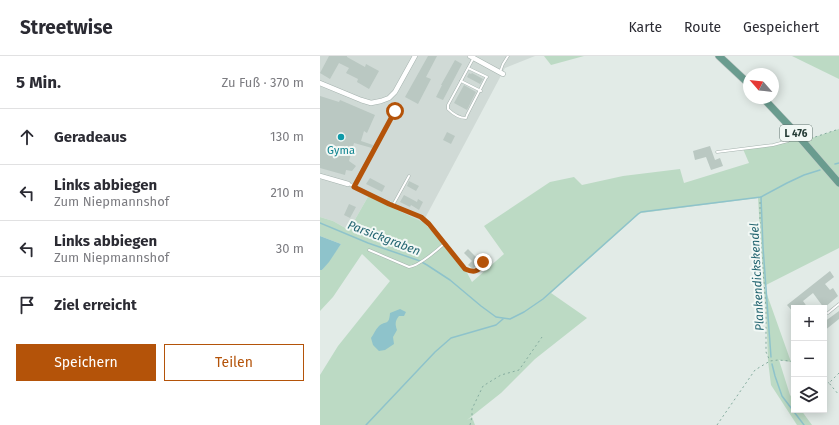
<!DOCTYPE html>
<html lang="de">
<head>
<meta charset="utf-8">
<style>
  body { margin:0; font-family:"Fira Sans",sans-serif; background:#f7f7f7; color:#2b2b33 }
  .controls { position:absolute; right:12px; bottom:12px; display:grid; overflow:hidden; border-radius:0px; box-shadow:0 2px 10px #0003 }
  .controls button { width:36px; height:36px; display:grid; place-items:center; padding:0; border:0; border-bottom:1px solid #e1e1e2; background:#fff; color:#2b2b33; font:20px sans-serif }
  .compass { position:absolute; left:423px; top:12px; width:36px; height:36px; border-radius:50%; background:#fff; box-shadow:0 2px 10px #0003; rotate:298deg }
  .stop { position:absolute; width:12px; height:12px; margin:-9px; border:3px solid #b45309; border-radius:50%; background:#fff }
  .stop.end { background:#b45309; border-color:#fff; box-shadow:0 1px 4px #0008 }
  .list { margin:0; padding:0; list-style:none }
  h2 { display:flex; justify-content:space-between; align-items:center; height:52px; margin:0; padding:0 16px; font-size:17px }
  h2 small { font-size:13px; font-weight:400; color:#7c7c81 }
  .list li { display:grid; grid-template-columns:26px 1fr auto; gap:12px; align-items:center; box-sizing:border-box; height:56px; padding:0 16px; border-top:1px solid #e1e1e2 }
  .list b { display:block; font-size:15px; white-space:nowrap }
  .list p { margin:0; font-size:13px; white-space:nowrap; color:#7c7c81 }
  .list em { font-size:13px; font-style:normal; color:#7c7c81 }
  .actions { display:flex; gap:8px; padding:12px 16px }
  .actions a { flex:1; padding:9px 0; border:1px solid #b45309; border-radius:0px; text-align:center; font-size:14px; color:#b45309 }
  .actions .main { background:#b45309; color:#fff }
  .icon { flex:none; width:22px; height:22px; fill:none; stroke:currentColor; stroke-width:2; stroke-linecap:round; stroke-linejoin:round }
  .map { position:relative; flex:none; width:519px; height:369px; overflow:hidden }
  header { display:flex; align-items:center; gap:24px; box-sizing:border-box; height:56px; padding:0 20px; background:#fff; border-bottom:1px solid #e1e1e2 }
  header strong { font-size:19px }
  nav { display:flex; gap:22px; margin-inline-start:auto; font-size:14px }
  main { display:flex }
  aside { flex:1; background:#fff }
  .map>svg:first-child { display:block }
  .built { fill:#d0dad6 }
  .green { fill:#bcdac4 }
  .water { fill:#8ec3cb }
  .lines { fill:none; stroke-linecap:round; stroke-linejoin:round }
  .stream { stroke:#8ec3cb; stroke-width:1.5 }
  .building { fill:#bac8c2 }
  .lane-casing { stroke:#a5b2ae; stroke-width:3 }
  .street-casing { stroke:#a5b2ae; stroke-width:5.5 }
  .primary-casing { stroke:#c1c8c6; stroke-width:8 }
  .path { stroke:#85ac9f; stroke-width:1; stroke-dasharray:2 3; stroke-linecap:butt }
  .lane { stroke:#fff; stroke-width:2 }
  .street { stroke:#fff; stroke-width:4.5 }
  .primary { stroke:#6a9c8f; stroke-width:7 }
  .route { stroke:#b45309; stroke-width:5 }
  .culture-dot { fill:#0f9aa8; stroke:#f2f8f5; stroke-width:1.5 }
  .labels { text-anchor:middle; stroke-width:4; stroke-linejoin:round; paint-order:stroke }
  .shield { fill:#f2f8f5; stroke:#61736e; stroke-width:1 }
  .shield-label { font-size:10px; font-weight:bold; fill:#233a34 }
  .culture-label { font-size:11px; fill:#0d838f; stroke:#f2f8f5 }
  .water-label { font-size:12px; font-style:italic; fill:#236571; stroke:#f2f8f5 }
</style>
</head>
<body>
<header>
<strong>Streetwise</strong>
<nav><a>Karte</a><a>Route</a><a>Gespeichert</a></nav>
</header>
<main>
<aside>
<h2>5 Min.<small>Zu Fuß · 370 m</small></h2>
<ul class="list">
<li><svg class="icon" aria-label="ahead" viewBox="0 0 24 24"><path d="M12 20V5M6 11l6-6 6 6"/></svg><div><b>Geradeaus</b></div><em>130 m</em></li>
<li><svg class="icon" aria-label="left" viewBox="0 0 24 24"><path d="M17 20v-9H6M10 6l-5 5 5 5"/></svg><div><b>Links abbiegen</b><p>Zum Niepmannshof</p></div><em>210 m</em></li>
<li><svg class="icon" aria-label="left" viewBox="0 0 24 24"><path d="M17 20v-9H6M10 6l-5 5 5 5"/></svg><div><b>Links abbiegen</b><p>Zum Niepmannshof</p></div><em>30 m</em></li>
<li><svg class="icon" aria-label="arrive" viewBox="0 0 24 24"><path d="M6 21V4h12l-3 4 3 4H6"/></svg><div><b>Ziel erreicht</b></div></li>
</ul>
<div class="actions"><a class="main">Speichern</a><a>Teilen</a></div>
</aside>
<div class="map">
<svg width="519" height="369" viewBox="0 0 519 369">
  <rect width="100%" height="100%" fill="#e2ebe7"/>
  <polygon class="built" points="0,0 215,0 185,12 103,166 75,153 49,139 29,174 13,165 0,161"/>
  <g class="green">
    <polygon points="224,0 264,0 231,9"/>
    <polygon points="472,0 519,0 519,23 474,1"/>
    <polygon points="483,72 492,82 519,73 519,192 444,230 471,306 459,304 470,339 474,344 474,354 481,354 492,369 477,369 451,329 448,305 446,252 443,223 438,142 321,157 318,159 231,237 267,262 215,303 181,337 147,364 152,361 155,369 0,369 0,319 18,290 70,225 42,198 13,241 0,255 0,214 2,214 21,188 0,180 0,161 13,165 29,174 49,139 75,153 103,166 129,193 145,213 152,226 184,198 164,170 230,126 254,121 262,129 303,120 360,113 364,127 429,107 423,93 453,89 468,85 476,78 474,75"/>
  </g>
  <g class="water">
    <polygon points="0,180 21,188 9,206 2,214 0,214"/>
    <path d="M 80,253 L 86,256 L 84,260 L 79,260 C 75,265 75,268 77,274 L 73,281 L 74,288 L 65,294 L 59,295 L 53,289 L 51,282 C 54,278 55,274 59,270 C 66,264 69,270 70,257 Z"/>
  </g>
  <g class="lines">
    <g class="stream">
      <polyline points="515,108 519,107"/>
      <polyline points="441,141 443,191 451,301"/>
      <polyline points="0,167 48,187 100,205 107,209 130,224 161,250 176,261 190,263 204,256 223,243 318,158 321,156 441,141 467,127 484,119 500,114"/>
      <polyline points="452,308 455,320 462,340 484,369"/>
      <polyline points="46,369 115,296 131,282 176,269 183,263"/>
    </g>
  </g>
  <g class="building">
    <polygon points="9,0 27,0 27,1 45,11 46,8 59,15 49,33 37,26 38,23 26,17 29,12 19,7 10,23 0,17"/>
    <polygon points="108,0 117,0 106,21 111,23 98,48 85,41"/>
    <polygon points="135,4 142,8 123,44 116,41 122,29 121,29"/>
    <polygon points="149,17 151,18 152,17 163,23 160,28 147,21"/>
    <polygon points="144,29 156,36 147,54 134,47"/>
    <polygon points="0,40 19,46 20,44 55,59 47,77 44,75 41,85 53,89 52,92 34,87 29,105 36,110 32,115 26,114 25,119 0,112"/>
    <polygon points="127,76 135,80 131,88 123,84"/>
    <polygon points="390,90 395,104 400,102 403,110 391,114 386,101 375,104 373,95"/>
    <polygon points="50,122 65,130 62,136 46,128"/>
    <polygon points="89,125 99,130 96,135 87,130"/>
    <polygon points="84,139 97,146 98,143 103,146 99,154 91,149 90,151 80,146"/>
    <polygon points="29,148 36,151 30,162 24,159"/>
    <polygon points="148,193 160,205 153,213 148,209 152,205 144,197"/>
    <polygon points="510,215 514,221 505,228 510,234 513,232 518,240 504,252 493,237 483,245 488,252 474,252 474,257 467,249"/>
    <polygon points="519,255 519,263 504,275 504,266"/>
  </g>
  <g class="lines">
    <g class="lane-casing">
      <g id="lane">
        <path d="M 148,12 L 167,21 L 166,22 L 147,59 L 146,62 C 139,62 132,57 128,53 L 128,49 L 153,3"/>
        <polyline points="180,16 183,8 188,0"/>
        <polyline points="141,25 161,35"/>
        <polyline points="397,96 453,89 468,85 475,79"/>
        <polyline points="29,128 73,149 89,120"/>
        <polyline points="33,131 75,55"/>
        <path d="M 73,149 L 101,161 L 109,168 L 145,213 C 154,217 159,216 163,206"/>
        <path d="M 49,194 L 89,211 C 99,210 116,195 124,188"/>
        <polyline points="508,257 519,248"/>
      </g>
    </g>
    <g class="street-casing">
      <g id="street">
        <polyline points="150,0 183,18"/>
        <polyline points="0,27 41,44 51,47 61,45 69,42 75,36 95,0"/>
        <polyline points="0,120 28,128"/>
      </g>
    </g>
    <g class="primary-casing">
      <g id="primary">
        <polyline points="399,0 429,28"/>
        <polyline points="443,42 474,75 519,127"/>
      </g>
    </g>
    <g class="path">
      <polyline points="480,73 483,72 492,82 519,73"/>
      <polyline points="440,146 440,175 446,252 446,296 450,305"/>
      <polyline points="519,317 509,327 519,339"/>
      <polyline points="504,324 509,327"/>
      <polyline points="150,369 152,361 152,353 163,330 181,319 199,314 222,281"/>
      <polyline points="397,369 435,314 450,305 458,304 470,305 474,307"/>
    </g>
    <use href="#lane" class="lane"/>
    <use href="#street" class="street"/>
    <use href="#primary" class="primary"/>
  </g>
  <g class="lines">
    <path class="route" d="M 75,55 L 34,131 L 69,148 L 101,161 L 109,168 L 145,213 C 154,217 159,216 163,206"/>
  </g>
  <circle class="culture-dot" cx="21" cy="81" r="4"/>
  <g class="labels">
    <rect class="shield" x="460" y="69" width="32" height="16" rx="3"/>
    <g class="shield-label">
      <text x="476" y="81">L 476</text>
    </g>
    <g class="culture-label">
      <text x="21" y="98">Gyma</text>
    </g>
    <g class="water-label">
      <text transform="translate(64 182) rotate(21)" y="4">Parsickgraben</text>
      <text transform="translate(437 221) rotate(-93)" y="4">Plankendickskendel</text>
    </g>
  </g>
</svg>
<div class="controls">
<button>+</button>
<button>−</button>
<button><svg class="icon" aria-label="layers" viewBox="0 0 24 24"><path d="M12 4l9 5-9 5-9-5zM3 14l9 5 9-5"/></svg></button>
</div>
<svg class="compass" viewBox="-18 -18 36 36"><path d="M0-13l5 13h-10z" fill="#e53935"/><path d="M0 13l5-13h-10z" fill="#7c7c81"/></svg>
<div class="stop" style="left:75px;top:55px"></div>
<div class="stop end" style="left:163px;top:206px"></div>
</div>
</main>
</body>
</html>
